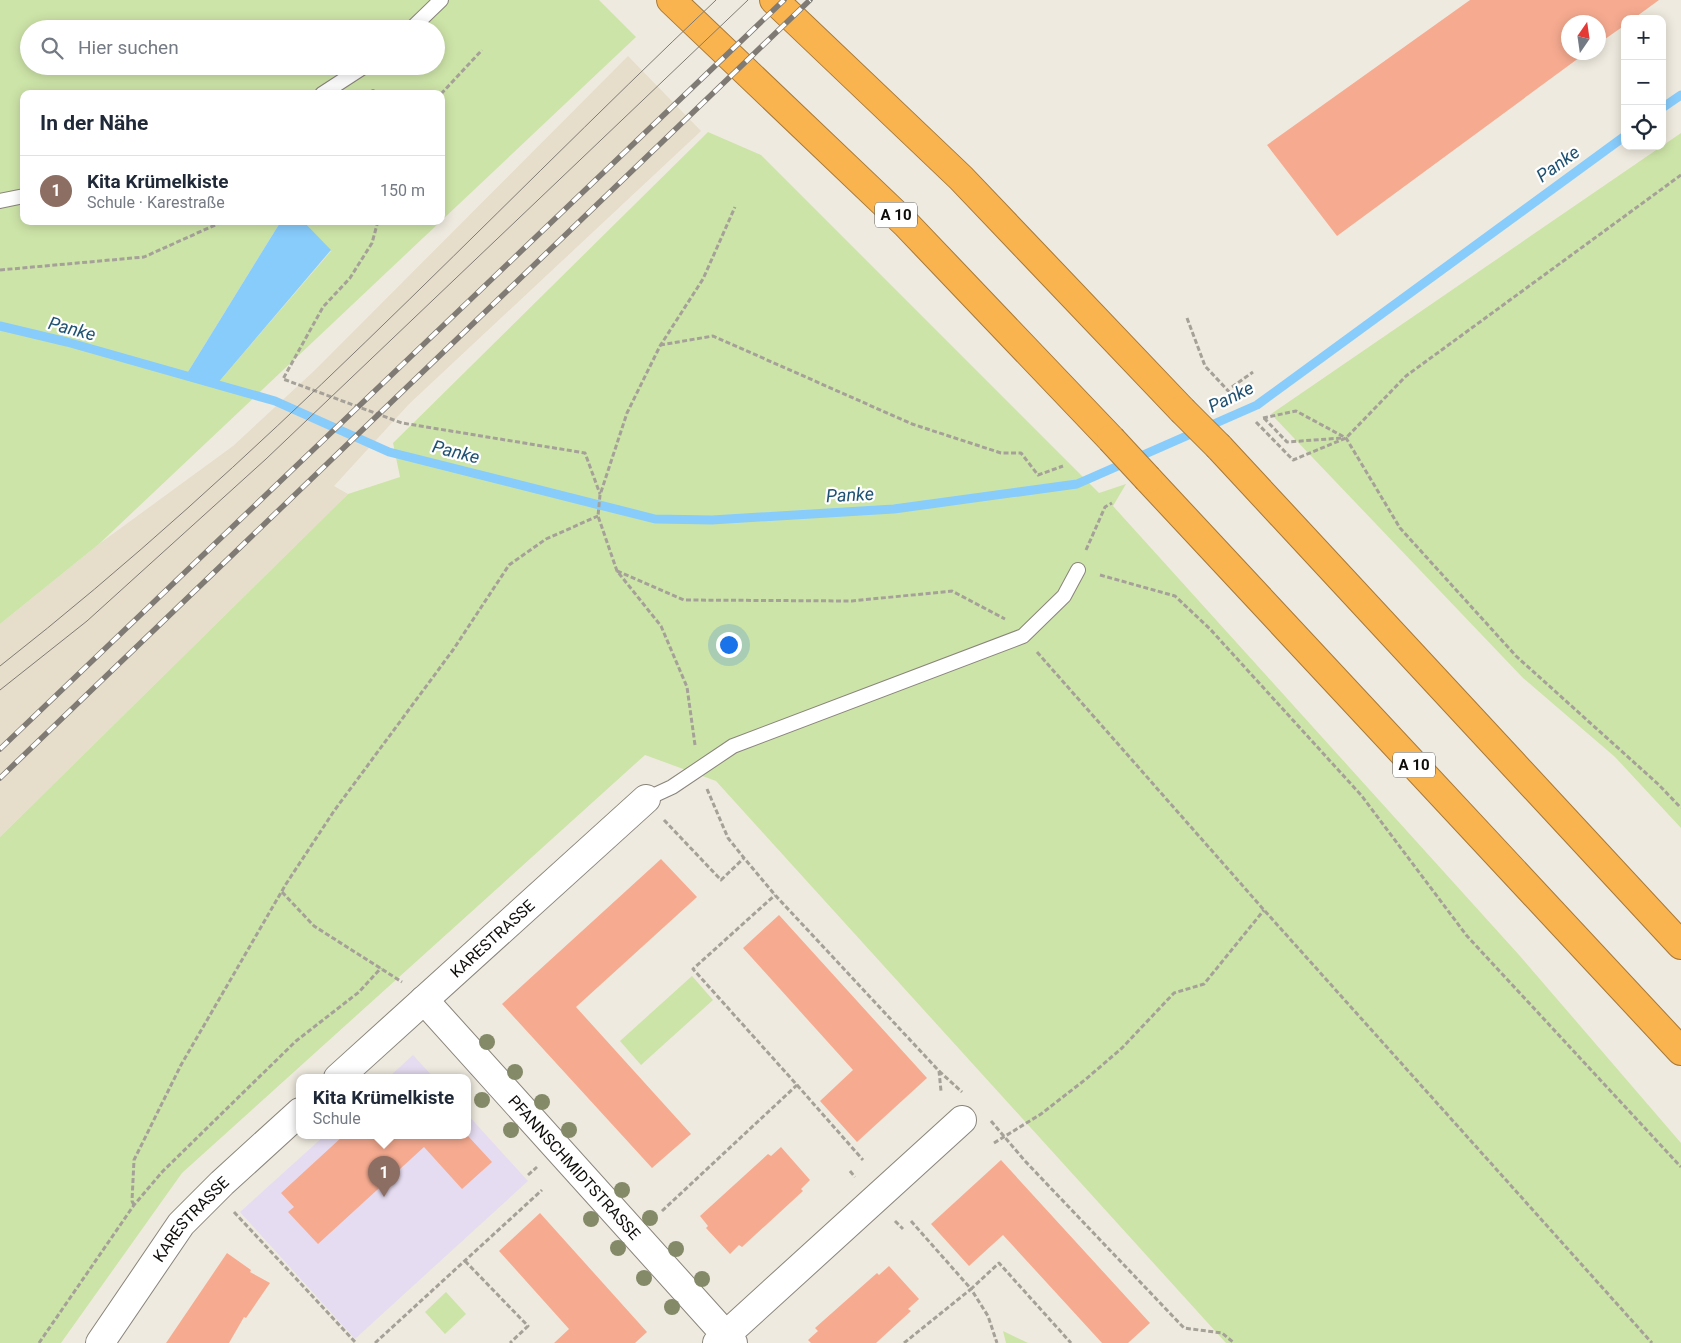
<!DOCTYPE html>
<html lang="de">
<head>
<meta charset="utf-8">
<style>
  body { margin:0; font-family:Roboto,sans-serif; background:#f6f6f7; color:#1f2937 }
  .controls { position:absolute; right:15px; top:15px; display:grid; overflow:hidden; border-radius:10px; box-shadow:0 2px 12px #0003 }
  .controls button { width:45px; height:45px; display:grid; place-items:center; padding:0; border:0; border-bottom:1px solid #e0e1e3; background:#fff; color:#1f2937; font:25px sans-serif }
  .compass { position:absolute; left:1561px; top:15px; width:45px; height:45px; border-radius:50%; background:#fff; box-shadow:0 2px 12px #0003; rotate:13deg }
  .you { position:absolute; left:728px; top:644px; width:18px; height:18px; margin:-12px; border:4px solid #fff; border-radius:50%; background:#1a73e8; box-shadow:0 0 0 8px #1a73e833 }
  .badge { display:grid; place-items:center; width:32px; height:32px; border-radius:50%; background:#ea580c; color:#fff; font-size:16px; font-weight:700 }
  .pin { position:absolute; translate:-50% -41px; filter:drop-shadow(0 1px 2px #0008) }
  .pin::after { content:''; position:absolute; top:26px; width:18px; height:15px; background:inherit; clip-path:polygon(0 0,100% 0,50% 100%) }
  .popup { position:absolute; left:296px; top:1074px; width:175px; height:65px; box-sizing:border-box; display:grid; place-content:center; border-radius:10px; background:#fff; filter:drop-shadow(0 1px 4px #0005); font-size:16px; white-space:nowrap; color:#747a83 }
  .popup b { font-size:19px; color:#1f2937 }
  .popup::after { content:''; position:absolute; left:50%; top:100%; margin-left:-10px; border:10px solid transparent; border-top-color:#fff }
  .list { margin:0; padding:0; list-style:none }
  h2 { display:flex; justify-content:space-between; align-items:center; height:65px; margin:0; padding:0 20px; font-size:21px }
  h2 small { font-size:16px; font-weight:400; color:#747a83 }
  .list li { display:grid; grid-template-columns:32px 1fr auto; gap:15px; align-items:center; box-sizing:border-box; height:70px; padding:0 20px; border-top:1px solid #e0e1e3 }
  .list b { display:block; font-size:19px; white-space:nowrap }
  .list p { margin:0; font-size:16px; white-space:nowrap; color:#747a83 }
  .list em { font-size:16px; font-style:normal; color:#747a83 }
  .icon { flex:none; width:28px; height:28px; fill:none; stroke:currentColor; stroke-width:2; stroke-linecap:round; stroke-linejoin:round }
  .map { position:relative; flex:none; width:1681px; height:1343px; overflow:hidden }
  .search { position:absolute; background:#fff; box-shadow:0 2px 12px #0003; left:20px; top:20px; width:425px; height:55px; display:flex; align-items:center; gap:12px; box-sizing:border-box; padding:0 18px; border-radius:28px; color:#747a83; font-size:19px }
  .panel { position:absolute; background:#fff; box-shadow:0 2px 12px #0003; left:20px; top:90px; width:425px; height:135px; border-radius:10px }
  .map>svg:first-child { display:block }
  .built { fill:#e6ddcb }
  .education { fill:#e6dcf1 }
  .green { fill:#cde4a8; fill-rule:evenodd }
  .water { fill:#88ccfc }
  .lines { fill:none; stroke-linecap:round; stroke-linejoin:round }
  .stream { stroke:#88ccfc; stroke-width:9 }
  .building { fill:#f6ab90 }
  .lane-casing { stroke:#89847b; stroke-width:16 }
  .street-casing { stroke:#89847b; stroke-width:30 }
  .highway-casing { stroke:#a77937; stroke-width:30 }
  .path { stroke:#a5a199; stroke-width:3; stroke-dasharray:5 2.5; stroke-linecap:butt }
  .lane { stroke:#fff; stroke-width:14 }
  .street { stroke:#fff; stroke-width:28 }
  .highway { stroke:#f9b34f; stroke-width:28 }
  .tram { stroke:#7f7b74; stroke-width:1 }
  .rail-casing { stroke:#7f7b74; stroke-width:5.5 }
  .rail { stroke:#fff; stroke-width:4; stroke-dasharray:11; stroke-linecap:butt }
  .highway-bridge-casing { stroke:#a77937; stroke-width:30; stroke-linecap:butt }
  .highway-bridge { stroke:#f9b34f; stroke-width:28 }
  .tree { fill:#848a68 }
  .labels { text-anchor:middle; stroke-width:4.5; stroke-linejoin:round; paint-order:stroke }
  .shield { fill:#fff; stroke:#575654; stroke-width:1 }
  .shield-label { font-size:15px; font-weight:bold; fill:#0f0d0a }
  .street-label { font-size:16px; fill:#0f0d0a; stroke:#fff }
  .water-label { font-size:18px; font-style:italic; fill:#1f5272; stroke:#fff }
</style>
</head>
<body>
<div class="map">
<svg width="1681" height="1343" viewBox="0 0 1681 1343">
  <rect width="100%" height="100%" fill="#efeadf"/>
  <polygon class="built" points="628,56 701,131 409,404 334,486 348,494 0,837 0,624 99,544 233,446 315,370"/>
  <g class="education">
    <polygon points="413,1055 434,1078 388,1078"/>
    <polygon points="468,1115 528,1181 355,1339 240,1212 324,1136 468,1136"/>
  </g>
  <g class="green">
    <path d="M 0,0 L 599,0 L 636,37 L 441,221 L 441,94 L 24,94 L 24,221 L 281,221 L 186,375 L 217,384 L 331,251 L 303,221 L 441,221 L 99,544 L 0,624 ZM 29,29 L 436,29 L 436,66 L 29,66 Z"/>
    <polygon points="708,132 761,155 1099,493 1126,484 1113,506 1520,956 1681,1143 1681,1343 1226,1343 716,781 645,755 182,1173 61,1343 0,1343 0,837 348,494 400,477 393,443"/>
    <polygon points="1681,133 1681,828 1615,757 1523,678 1271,414"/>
    <polygon points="692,976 713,1000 641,1065 620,1041"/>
    <polygon points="446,1292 466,1314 445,1334 425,1312"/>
    <polygon points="1003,1331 1028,1343 1006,1343"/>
  </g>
  <polygon class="water" points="281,221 303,221 331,250 217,384 186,375"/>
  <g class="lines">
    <g class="stream">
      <polyline points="1662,108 1681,95"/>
      <polyline points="0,326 67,342 275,401 389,452 655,519 712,520 894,509 1077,484 1257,405 1625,136"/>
    </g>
  </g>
  <g class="building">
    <polygon points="1470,0 1659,0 1633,19 1625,19 1625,25 1598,44 1598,22 1568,22 1568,52 1587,52 1337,236 1267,145"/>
    <polygon points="661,859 697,897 576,1007 691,1134 652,1168 502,1004"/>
    <polygon points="779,915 927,1078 857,1142 820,1101 853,1070 743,948"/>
    <polygon points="343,1136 468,1136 492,1162 462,1189 424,1147 318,1244 288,1212 294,1207 281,1193"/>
    <polygon points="781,1147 810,1180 801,1189 803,1191 742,1247 739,1245 730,1254 706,1228 708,1226 700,1216 768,1154 771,1156"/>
    <polygon points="1001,1160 1150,1323 1128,1343 1102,1343 1003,1235 969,1266 931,1224"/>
    <polygon points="540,1213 647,1332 635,1343 554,1343 569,1329 499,1251"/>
    <polygon points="227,1253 251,1270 250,1272 270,1283 246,1318 244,1317 229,1343 166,1343"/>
    <polygon points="889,1266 919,1299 908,1309 911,1311 876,1343 811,1343 808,1340 818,1331 815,1328 877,1273 879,1275"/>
  </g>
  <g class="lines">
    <g class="lane-casing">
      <g id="lane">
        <polyline points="411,29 441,0"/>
        <polyline points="322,94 365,66"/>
        <polyline points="0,201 24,196"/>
        <polyline points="646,799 672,787 733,746 1023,636 1064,596 1078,570"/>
      </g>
    </g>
    <g class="street-casing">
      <g id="street">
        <path id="s1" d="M 424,1000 L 733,1343"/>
        <path id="s2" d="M 338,1078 L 646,799"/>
        <path id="s3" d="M 100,1343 L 181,1224 L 222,1183 L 300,1112"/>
        <polyline points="717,1343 962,1120"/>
      </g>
    </g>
    <g class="highway-casing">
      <g id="highway">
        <polyline points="671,0 906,224 1111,439"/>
        <polyline points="774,0 961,178 1182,410"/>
        <polyline points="1219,447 1681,945"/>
        <polyline points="1148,479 1681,1051"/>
      </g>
    </g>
    <g class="path">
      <polyline points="373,94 373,87"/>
      <polyline points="441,94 482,50"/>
      <polyline points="378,221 372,243 350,278 323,307 283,379 402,423 585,453 600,494"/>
      <polyline points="0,270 144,257 224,221"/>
      <polyline points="1187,318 1205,366 1232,395"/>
      <polyline points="660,345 713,336 912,424 1001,453 1021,453 1038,475 1063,466"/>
      <polyline points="1232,387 1253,372"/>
      <polyline points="1263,418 1296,411 1346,438 1400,528 1516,656 1658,784 1681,808"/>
      <polyline points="1264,418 1287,442 1342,438"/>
      <polyline points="1256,422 1293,460 1346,438 1406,376 1681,175"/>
      <polyline points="1086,550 1105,507 1112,503"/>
      <polyline points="617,571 684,600 852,601 952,591 1005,619"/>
      <polyline points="1100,575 1175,596 1210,629 1361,795 1467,936 1681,1167"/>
      <polyline points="1037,652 1264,910 1652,1343"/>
      <polyline points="695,745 687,687 661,626 617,571 598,516 600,495 627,413 660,346 703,279 735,207"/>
      <polyline points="707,789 728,838 744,858 775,895 939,1071 941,1091"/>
      <polyline points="664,820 721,880 744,858"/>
      <polyline points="282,892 314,926 402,982"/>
      <polyline points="939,1071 962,1092"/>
      <polyline points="797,1085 863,1160"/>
      <polyline points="991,1121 1025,1161 1184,1328 1222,1333 1234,1343"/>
      <polyline points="994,1143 1041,1114 1086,1079 1122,1048 1174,993 1204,984 1264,910"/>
      <polyline points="850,1171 855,1177"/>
      <polyline points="528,1175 537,1167"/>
      <polyline points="134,1205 132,1201 134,1160 181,1065 286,884 334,811 453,650 509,565 546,539 598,516"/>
      <polyline points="662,1211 797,1085 693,969 775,895"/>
      <polyline points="234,1212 356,1343"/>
      <polyline points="895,1221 903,1229"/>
      <polyline points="911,1221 971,1289 999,1263 1071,1343"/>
      <polyline points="465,1261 528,1326 510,1343"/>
      <polyline points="39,1343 134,1205 163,1171 296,1041 359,992 381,968"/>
      <polyline points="375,1343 542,1190"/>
      <polyline points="904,1343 971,1289 988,1316 997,1343"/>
    </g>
    <use href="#lane" class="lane"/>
    <use href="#street" class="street"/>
    <use href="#highway" class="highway"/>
    <g class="tram">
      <path d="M 0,666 C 257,465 480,224 716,0"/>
      <polyline points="0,690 87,621 266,459 748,0"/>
    </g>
    <g class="rail-casing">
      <g id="rail">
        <polyline points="0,749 784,0"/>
        <polyline points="0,778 810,0"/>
      </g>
    </g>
    <use href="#rail" class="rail"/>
    <g class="highway-bridge-casing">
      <g id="highway-bridge">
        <polyline points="1182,410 1219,447"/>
        <polyline points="1111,439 1148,479"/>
      </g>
    </g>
    <use href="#highway-bridge" class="highway-bridge"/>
  </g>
  <g class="tree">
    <circle cx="487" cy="1042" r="8"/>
    <circle cx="515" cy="1072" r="8"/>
    <circle cx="482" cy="1100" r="8"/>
    <circle cx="542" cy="1102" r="8"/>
    <circle cx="511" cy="1130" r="8"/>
    <circle cx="569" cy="1130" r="8"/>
    <circle cx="622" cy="1190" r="8"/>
    <circle cx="650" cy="1218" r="8"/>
    <circle cx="591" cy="1219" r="8"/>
    <circle cx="618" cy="1248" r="8"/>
    <circle cx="676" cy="1249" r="8"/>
    <circle cx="644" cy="1278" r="8"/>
    <circle cx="702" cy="1279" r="8"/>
    <circle cx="672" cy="1307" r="8"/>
  </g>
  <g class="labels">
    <g class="shield">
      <rect x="875" y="202.5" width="42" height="25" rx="4"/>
      <rect x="1393" y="752.5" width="42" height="25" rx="4"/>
    </g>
    <g class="shield-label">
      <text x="896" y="220">A 10</text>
      <text x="1414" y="770">A 10</text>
    </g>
    <g class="street-label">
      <text dy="6" stroke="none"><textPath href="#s2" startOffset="208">KARESTRASSE</textPath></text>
      <text dy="6" stroke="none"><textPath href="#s1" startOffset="225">PFANNSCHMIDTSTRASSE</textPath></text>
      <text dy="6" stroke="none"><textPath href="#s3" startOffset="154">KARESTRASSE</textPath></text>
    </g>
    <g class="water-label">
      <text transform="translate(1558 164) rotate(-36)" y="6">Panke</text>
      <text transform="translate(72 329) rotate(15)" y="6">Panke</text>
      <text transform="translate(1231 397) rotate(-26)" y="6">Panke</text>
      <text transform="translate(456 452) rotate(14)" y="6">Panke</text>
      <text transform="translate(850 495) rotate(-3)" y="6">Panke</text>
    </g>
  </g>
</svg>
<div class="controls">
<button>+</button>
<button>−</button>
<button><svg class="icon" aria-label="locate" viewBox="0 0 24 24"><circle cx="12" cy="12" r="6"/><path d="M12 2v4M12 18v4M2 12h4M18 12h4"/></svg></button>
</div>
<svg class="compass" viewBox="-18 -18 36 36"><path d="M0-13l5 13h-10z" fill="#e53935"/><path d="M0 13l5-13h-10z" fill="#747a83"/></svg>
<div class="you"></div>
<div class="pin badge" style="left:384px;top:1197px;background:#8d6e63">1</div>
<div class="popup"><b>Kita Krümelkiste</b>Schule</div>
<div class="search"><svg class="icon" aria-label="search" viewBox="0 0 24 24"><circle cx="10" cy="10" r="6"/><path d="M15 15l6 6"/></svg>Hier suchen</div>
<section class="panel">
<h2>In der Nähe<small></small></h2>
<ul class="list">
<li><span class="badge" style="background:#8d6e63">1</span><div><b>Kita Krümelkiste</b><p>Schule · Karestraße</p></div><em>150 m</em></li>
</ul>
</section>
</div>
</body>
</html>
